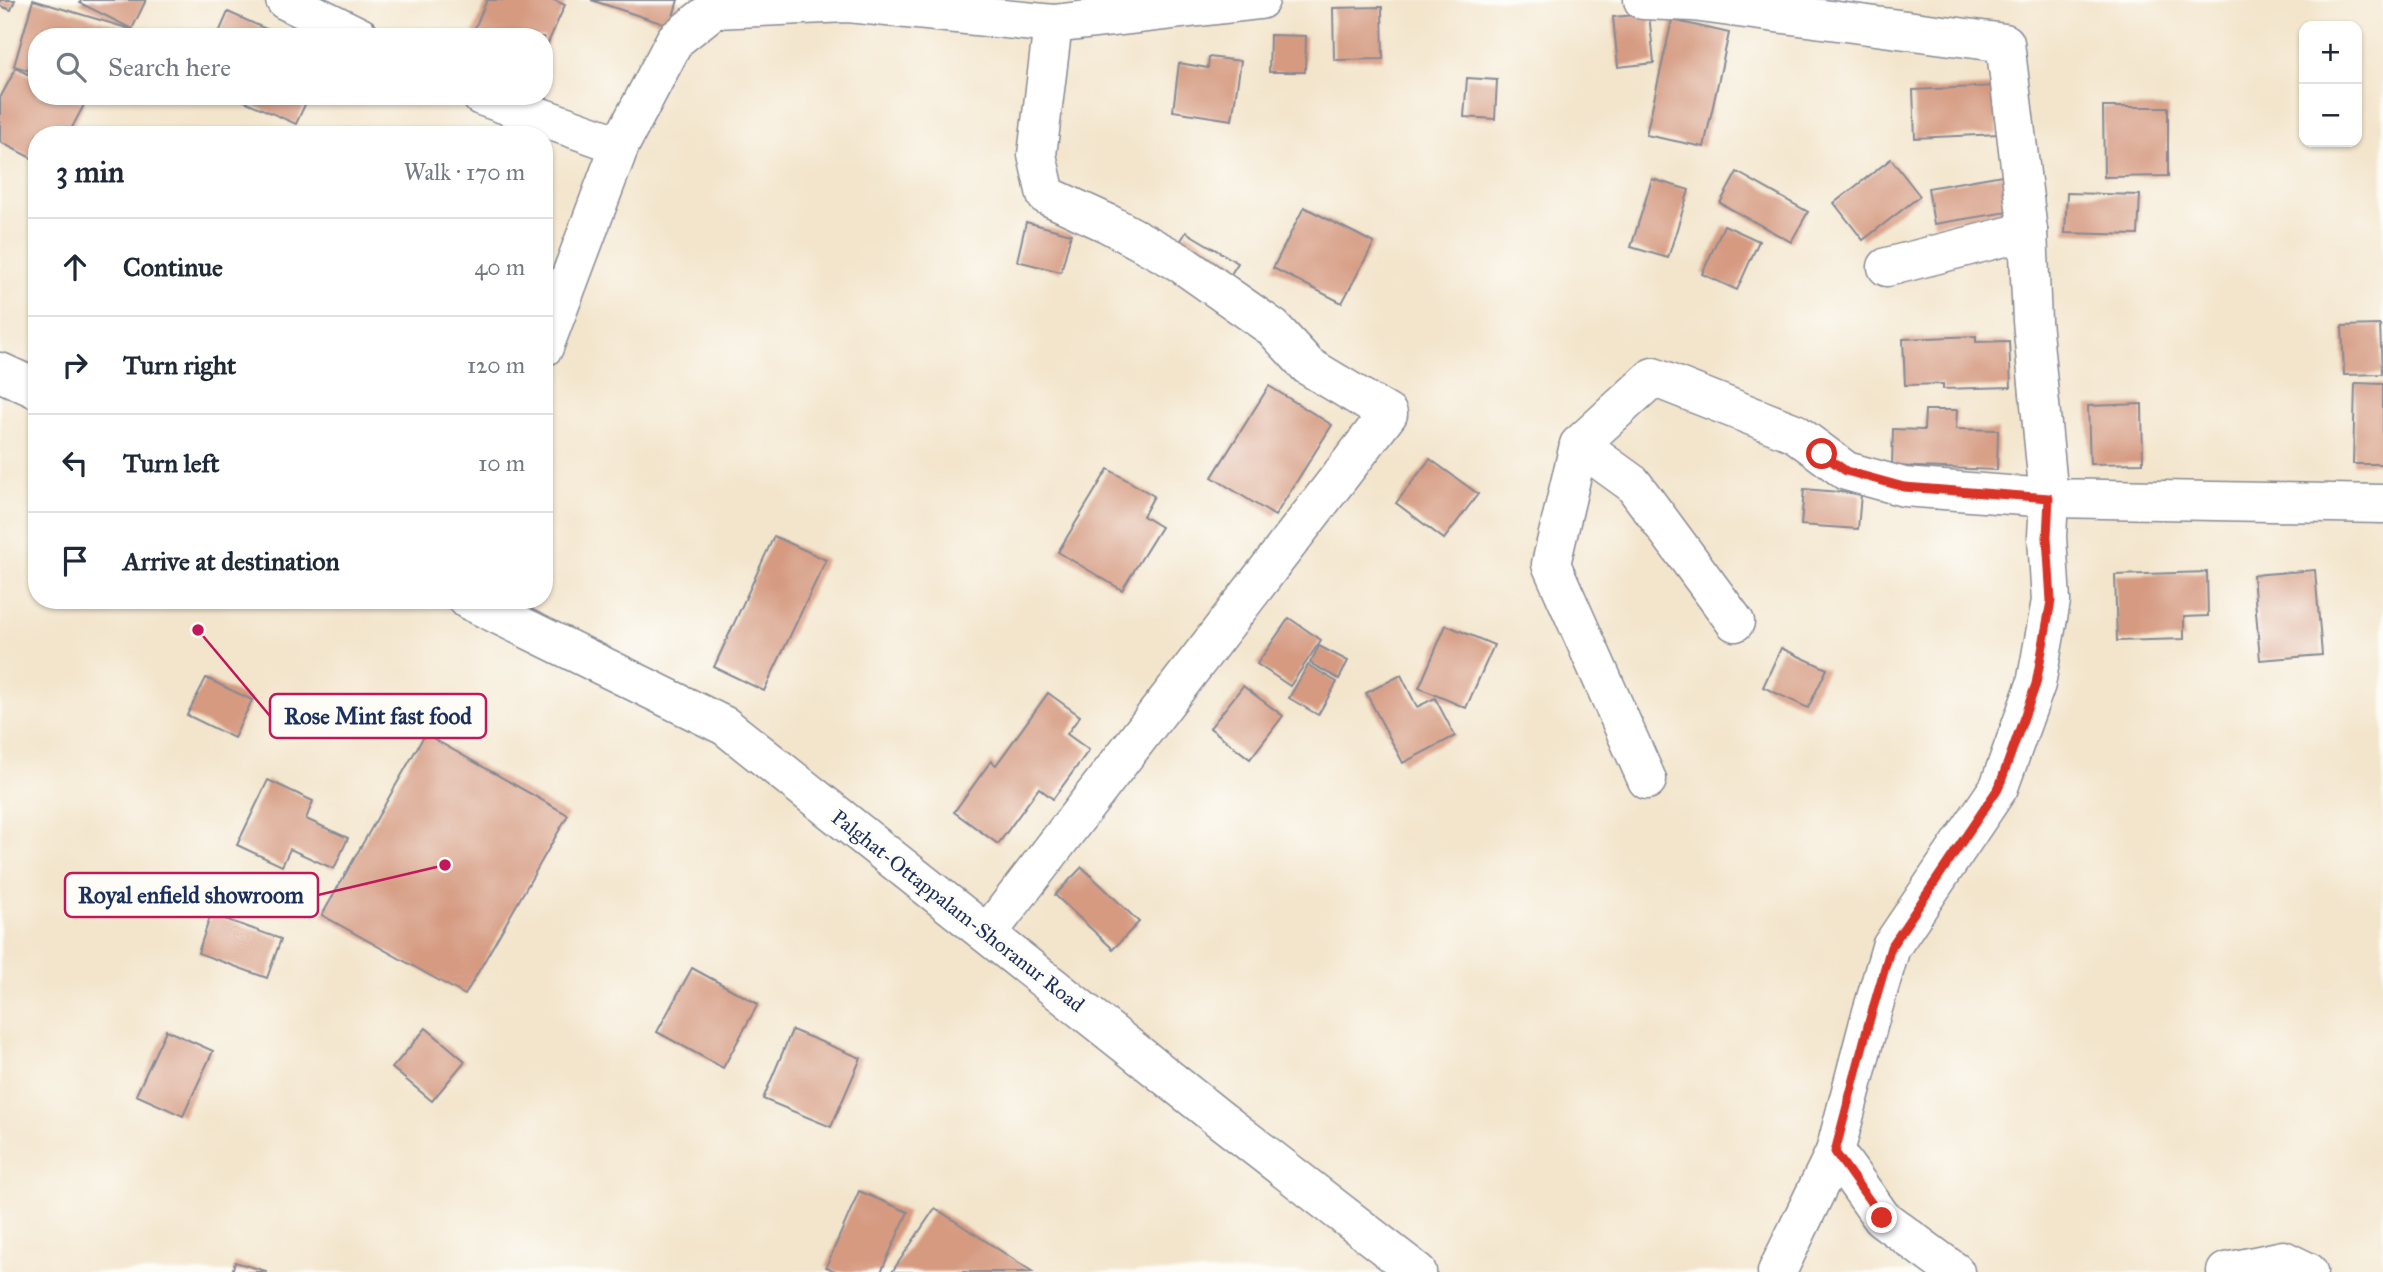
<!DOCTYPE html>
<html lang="en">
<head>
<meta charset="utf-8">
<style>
  body { margin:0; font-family:"IM FELL Great Primer",serif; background:#f6f6f7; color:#1f2937 }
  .controls { position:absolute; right:21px; top:21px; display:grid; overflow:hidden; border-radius:14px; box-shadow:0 2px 5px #0004 }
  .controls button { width:63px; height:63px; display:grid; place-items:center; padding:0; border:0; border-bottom:2px solid #e0e1e3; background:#fff; color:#1f2937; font:35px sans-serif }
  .stop { position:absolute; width:21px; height:21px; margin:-16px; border:5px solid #d93025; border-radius:50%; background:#fff }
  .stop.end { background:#d93025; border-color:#fff; box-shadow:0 2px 7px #0008 }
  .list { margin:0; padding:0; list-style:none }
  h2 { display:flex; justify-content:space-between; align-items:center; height:91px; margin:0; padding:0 28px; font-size:30px }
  h2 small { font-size:23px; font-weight:400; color:#747a83 }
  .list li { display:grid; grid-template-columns:46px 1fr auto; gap:21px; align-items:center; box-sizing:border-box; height:98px; padding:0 28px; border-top:2px solid #e0e1e3 }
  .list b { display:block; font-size:26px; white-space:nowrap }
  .list em { font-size:23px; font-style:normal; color:#747a83 }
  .icon { flex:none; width:38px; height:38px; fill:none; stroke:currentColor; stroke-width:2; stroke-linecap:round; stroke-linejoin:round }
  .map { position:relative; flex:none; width:2383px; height:1272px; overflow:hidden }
  .search { position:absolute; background:#fff; box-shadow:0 2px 5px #0004; left:28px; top:28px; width:525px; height:77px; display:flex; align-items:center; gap:18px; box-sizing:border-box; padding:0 24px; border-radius:28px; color:#747a83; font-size:26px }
  .panel { position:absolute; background:#fff; box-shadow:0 2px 5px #0004; left:28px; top:126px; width:525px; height:483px; border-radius:28px }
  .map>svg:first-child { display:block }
  .building { fill:#d59a80 }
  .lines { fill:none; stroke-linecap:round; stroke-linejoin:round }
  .minor-casing { stroke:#878a95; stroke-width:41 }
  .major-casing { stroke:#878a95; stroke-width:41 }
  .minor { stroke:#fff; stroke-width:38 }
  .major { stroke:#fff; stroke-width:38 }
  .route { stroke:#d93025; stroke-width:9 }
  .labels { text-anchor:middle; stroke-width:6; stroke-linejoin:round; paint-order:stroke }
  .street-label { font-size:21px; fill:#1b2f5e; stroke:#fdfcf7 }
  .leader { fill:none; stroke:#c2185b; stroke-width:2.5 }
  .callout-dot { fill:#c2185b; stroke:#fdfcf7; stroke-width:2.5 }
  .callout { fill:#fdfcf7; stroke:#c2185b; stroke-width:2.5 }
  .callout-label { font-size:23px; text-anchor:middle; font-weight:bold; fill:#1b2f5e }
</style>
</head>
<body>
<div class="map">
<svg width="2383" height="1272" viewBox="0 0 2383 1272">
  <rect width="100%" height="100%" fill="#fdfcf7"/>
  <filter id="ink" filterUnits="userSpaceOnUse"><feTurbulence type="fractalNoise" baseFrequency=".0143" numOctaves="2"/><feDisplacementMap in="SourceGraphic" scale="14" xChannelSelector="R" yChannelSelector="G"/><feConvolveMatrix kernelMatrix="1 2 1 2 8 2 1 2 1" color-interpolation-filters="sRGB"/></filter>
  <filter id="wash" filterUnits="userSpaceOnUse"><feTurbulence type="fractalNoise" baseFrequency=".00686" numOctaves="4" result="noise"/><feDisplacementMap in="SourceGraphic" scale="28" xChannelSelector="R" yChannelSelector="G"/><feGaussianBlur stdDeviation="1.57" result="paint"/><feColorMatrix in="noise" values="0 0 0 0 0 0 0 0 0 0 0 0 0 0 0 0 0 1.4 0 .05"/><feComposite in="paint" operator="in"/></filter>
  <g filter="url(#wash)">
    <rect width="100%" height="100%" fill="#f3e5cc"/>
    <g id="blocks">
      <g class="building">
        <polygon points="0,0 15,0 11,10 0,6"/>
        <polygon points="33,0 137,31 136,37 37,37 37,73 14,66"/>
        <polygon points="81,0 146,0 132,29 80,3"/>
        <polygon points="487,0 554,0 565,5 544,52 544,37 471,37"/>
        <polygon points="591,0 678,0 670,26"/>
        <polygon points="1382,7 1383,59 1334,60 1333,8"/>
        <polygon points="228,12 284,37 217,37"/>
        <polygon points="1649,14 1654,63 1618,67 1613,17"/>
        <polygon points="1672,20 1729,33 1704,147 1646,135"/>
        <polygon points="1270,35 1306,36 1305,72 1269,72"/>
        <polygon points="1209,57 1241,61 1232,120 1173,111 1179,63 1208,68"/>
        <polygon points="16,68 37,79 37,96 71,96 85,103 68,135 37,135 37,161 0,142 0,98"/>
        <polygon points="1467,78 1497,80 1495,119 1464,117"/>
        <polygon points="1996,86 1998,134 1915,138 1913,90"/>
        <polygon points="233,96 309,96 296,124"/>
        <polygon points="2103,107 2168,107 2168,176 2104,177"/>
        <polygon points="1891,159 1920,196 1863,240 1834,203"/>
        <polygon points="1737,172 1808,212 1791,242 1720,203"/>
        <polygon points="2014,173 2020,210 1934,224 1928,188"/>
        <polygon points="1652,179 1689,190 1668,258 1631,247"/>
        <polygon points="2067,193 2140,195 2138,235 2065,233"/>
        <polygon points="1304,207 1374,243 1342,303 1273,268"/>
        <polygon points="1026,222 1071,234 1061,272 1017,261"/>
        <polygon points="1724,225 1759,241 1737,290 1702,274"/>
        <polygon points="1186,232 1238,263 1222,288 1171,257"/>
        <polygon points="2380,325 2382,374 2344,375 2342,326"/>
        <polygon points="1976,336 1976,342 2009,341 2011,387 1943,389 1943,384 1905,385 1903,339"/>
        <polygon points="2355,383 2383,384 2383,464 2353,464"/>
        <polygon points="1269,386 1332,425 1275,516 1212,477"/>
        <polygon points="2142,404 2143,463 2090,464 2088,406"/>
        <polygon points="1925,410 1957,410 1956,429 1998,430 1997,470 1892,466 1893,429 1924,430"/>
        <polygon points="1430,459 1478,494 1444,539 1396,503"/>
        <polygon points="1108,469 1154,496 1143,516 1161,527 1122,590 1058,552"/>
        <polygon points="1804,489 1861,494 1858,529 1801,525"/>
        <polygon points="774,536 826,560 764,691 714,667"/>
        <polygon points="2315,570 2322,655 2260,660 2253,575"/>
        <polygon points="2207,572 2208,616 2184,617 2184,639 2117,641 2115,575"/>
        <polygon points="1289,618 1321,640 1290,686 1257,664"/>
        <polygon points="1446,625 1494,645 1466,708 1419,688"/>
        <polygon points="1319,646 1348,661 1339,679 1310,663"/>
        <polygon points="1781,648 1827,669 1808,708 1763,687"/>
        <polygon points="1308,665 1337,682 1318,715 1289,698"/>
        <polygon points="1401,675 1417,707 1435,698 1455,736 1403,763 1366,693"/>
        <polygon points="206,678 252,700 234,738 187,715"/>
        <polygon points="1243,686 1283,716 1250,759 1210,728"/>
        <polygon points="1048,693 1080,716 1067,734 1089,750 1053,799 1039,788 998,844 954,812 991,761 996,765"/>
        <polygon points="425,734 568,815 465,995 322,915"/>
        <polygon points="268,780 313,801 306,819 348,838 334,869 290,849 282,866 237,845"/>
        <polygon points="1082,867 1139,922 1113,949 1055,895"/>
        <polygon points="211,914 281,939 267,978 198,953"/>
        <polygon points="692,968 758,1004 723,1068 657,1032"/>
        <polygon points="426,1028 465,1061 432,1101 392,1068"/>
        <polygon points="166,1030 213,1051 183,1116 136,1095"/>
        <polygon points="792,1030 861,1058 831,1127 763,1099"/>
        <polygon points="859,1191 908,1212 881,1272 837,1272 826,1267"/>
        <polygon points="935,1208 1033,1272 892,1272"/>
        <polygon points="235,1262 266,1271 266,1272 232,1272"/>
      </g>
    </g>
  </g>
  <g filter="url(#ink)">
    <use href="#blocks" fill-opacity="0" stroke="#878a95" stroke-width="2"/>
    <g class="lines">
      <g class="minor-casing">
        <g id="minor">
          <polyline points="285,0 360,37"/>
          <polyline points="1643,0 1693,2 2005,43 2028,231 2032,321 2049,498 2383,504"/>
          <polyline points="481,96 620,145"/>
          <polyline points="1887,267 2028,231"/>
          <polyline points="544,347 620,145 675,40 714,9 848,3 1053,24 1260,0"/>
          <polyline points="1579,445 1653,377 1795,433 1846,471 1904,487 2049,498 2047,537 2051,601 2036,684 1999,787 1891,947 1869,1022 1835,1152"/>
          <polyline points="1647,780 1551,564 1579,445 1633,484 1735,622"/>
          <polyline points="987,934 1388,414 1308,366 1273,328 1179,262 1107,223 1046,195 1037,155 1053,24"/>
          <polyline points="1777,1272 1835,1152 1882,1218 1955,1272"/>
          <polyline points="2226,1272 2283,1260 2308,1272"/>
        </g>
      </g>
      <g class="major-casing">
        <g id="major">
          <polyline points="0,372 37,389"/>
          <polyline points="468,600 725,726 1217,1117 1417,1272"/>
        </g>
      </g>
      <use href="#minor" class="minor"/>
      <use href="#major" class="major"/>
    </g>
  </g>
  <g class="lines" filter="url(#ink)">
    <polyline class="route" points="1822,454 1846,471 1904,487 2049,498 2047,537 2051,601 2036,684 1999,787 1891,947 1869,1022 1835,1152 1882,1218"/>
  </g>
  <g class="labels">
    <g class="street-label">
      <text transform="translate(958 911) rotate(38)" y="7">Palghat-Ottappalam-Shoranur Road</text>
    </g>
  </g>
  <path class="leader" d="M198 630L270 716M445 865L318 895"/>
  <g class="callout-dot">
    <circle cx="198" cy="630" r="7"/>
    <circle cx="445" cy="865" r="7"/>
  </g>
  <g class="callout">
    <rect x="270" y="694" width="216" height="44" rx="7"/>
    <rect x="65" y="873" width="253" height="44" rx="7"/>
  </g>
  <g class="callout-label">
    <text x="378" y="724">Rose Mint fast food</text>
    <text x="191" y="903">Royal enfield showroom</text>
  </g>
</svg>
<div class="controls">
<button>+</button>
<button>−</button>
</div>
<div class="stop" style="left:1822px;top:454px"></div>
<div class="stop end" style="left:1882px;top:1218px"></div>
<div class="search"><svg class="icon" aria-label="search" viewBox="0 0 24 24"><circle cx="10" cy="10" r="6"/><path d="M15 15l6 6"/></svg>Search here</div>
<section class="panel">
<h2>3 min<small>Walk · 170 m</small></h2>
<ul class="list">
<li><svg class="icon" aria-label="ahead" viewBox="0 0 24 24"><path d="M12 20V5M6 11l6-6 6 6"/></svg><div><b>Continue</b></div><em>40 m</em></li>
<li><svg class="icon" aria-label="right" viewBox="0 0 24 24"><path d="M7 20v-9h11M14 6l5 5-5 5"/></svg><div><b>Turn right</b></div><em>120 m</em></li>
<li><svg class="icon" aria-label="left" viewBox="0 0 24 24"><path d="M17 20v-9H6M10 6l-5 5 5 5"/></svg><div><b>Turn left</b></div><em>10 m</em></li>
<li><svg class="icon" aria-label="arrive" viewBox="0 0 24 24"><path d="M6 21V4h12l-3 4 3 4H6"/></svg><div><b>Arrive at destination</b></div></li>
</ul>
</section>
</div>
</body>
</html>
